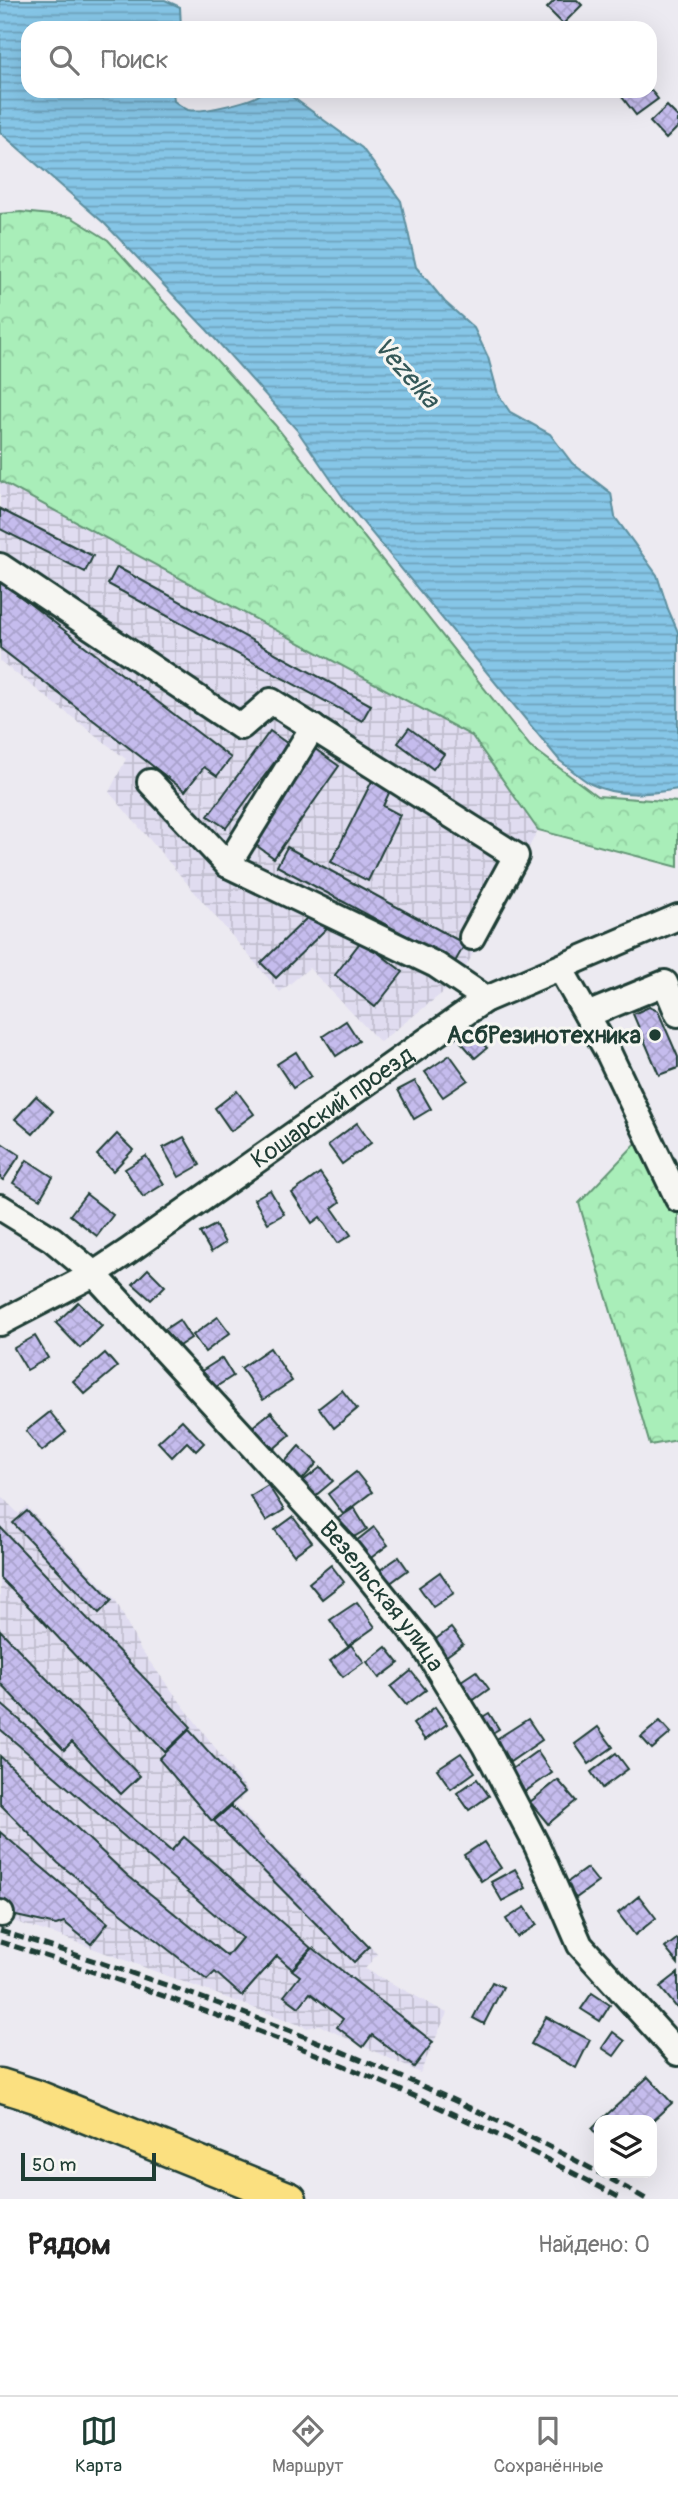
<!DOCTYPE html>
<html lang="ru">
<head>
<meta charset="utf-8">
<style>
  body { margin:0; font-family:Pangolin,sans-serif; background:#f2f2f2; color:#222 }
  .controls { position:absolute; right:21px; bottom:21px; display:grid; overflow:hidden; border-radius:14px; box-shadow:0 7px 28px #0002 }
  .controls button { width:63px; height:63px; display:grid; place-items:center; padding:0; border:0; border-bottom:2px solid #e0e0e0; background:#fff; color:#222; font:35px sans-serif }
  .scale { position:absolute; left:21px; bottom:18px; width:135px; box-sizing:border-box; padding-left:7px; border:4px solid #1f3d34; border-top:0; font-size:19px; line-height:24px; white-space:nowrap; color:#1f3d34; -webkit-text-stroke:5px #f6f6f2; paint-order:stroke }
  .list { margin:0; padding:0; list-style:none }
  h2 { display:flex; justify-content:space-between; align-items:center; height:91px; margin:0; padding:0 28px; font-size:30px }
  h2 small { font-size:23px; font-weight:400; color:#767676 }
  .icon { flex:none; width:38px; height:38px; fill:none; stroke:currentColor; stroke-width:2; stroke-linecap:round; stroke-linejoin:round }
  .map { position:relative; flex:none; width:678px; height:2199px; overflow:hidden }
  .search { position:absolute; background:#fff; box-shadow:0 7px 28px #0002; left:21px; right:21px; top:21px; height:77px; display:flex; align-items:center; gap:18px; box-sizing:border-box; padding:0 24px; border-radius:21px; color:#767676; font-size:26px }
  .sheet { height:196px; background:#fff }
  nav { display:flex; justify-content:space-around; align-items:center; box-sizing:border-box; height:98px; border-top:2px solid #e0e0e0; background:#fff; font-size:19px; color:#767676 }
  nav a { display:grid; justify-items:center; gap:4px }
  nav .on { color:#1f3d34 }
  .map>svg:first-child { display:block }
  .industrial { fill:url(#industrial-grid) }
  .forest { fill:url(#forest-crowns); stroke:#649676; stroke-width:2 }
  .water { fill:url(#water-rules); stroke:#5d8f9f; stroke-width:2 }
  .building { fill:url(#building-cross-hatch); stroke:#1f3d34; stroke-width:2 }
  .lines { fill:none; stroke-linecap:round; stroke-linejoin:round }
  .minor-casing { stroke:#1f3d34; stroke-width:30 }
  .major-casing { stroke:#1f3d34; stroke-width:37 }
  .minor { stroke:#f6f6f2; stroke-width:24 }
  .major { stroke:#fbe080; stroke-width:32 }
  .rail { stroke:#1f3d34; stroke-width:5; stroke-dasharray:10 5; stroke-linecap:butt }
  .poi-dot { fill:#1f3d34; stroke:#f6f6f2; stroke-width:2.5 }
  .labels { text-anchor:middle; stroke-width:6; stroke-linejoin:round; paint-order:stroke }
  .poi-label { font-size:24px; font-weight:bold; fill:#1f3d34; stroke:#f6f6f2; text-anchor:end }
  .street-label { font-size:24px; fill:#1f3d34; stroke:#f6f6f2 }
  .water-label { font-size:26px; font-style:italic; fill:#345858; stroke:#f6f6f2 }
</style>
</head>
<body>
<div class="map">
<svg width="678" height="2199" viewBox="0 0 678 2199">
  <defs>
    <pattern id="industrial-grid" width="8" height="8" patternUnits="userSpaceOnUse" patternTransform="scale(1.75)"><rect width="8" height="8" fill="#e0dcf0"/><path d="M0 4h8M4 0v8" fill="none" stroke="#c0bece"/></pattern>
    <pattern id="forest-crowns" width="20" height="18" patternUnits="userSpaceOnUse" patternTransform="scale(1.75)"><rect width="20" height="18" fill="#a9eeb9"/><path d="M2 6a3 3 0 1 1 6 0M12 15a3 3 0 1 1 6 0" fill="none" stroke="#91cda0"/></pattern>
    <pattern id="water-rules" width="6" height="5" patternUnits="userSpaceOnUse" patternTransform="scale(1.75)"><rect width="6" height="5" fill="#86c6e7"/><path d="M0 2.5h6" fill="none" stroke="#6da2bc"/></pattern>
    <pattern id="building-cross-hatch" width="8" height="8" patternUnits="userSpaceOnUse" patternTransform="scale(1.75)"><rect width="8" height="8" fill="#c5bced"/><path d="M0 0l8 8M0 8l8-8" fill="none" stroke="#a9a2cc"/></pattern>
  </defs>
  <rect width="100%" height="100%" fill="#eceaf1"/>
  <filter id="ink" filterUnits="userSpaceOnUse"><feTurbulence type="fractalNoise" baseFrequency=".0143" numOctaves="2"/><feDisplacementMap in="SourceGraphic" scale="14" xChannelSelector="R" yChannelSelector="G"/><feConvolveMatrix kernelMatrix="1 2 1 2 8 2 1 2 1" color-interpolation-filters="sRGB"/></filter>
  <g filter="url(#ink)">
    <g class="industrial">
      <polygon points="0,481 472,736 538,830 459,980 380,1042 309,968 280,992 109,792 126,759 0,661"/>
      <polygon points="0,1495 19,1514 27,1507 115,1599 140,1649 248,1791 235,1805 377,1954 365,1969 447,2013 420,2073 319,2025 308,2028 57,1935 0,1917"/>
    </g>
    <g class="forest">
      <polygon points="21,212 71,217 108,240 275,425 530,746 597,796 678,802 678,867 538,830 472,736 0,481 0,214"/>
      <polygon points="642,1137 678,1212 678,1440 650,1445 579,1203"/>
    </g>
    <path class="water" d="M 0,0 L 165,0 L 180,7 L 181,28 L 28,28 L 28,91 L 173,91 L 174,101 C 178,104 184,108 188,110 C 201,113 257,101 264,91 L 284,91 L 362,148 L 401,201 L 416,267 L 445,302 L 474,328 L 488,357 L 498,394 L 510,412 L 550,434 L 572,463 L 611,493 L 615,517 L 657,575 L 668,609 L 678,632 L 678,789 C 649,794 619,798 591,784 C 580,778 570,768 560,761 L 347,503 L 297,430 L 207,330 L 105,224 L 0,132 Z"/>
    <g class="building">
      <polygon points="555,0 577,0 582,5 563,24 547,8"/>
      <polygon points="650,89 658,99 636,115 622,97 630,91 650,91"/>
      <polygon points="667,106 678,117 678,127 666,139 650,122"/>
      <polygon points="0,509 93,556 85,572 0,529"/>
      <polygon points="117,567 371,705 362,721 108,584"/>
      <polygon points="0,581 231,758 217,776 204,767 185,791 0,648"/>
      <polygon points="409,728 444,754 433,769 398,743"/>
      <polygon points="270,731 288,744 226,828 208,816"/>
      <polygon points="311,746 339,766 274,858 246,838"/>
      <polygon points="377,771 395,780 383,806 400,815 368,881 331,862"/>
      <polygon points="287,847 465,944 455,962 277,866"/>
      <polygon points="315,910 330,925 276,978 261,963"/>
      <polygon points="362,940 403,972 375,1007 335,975"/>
      <polygon points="649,1007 658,1011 678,1057 678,1068 659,1075 633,1014"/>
      <polygon points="346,1021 359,1041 336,1056 323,1036"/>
      <polygon points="473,1032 487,1048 475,1058 461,1042"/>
      <polygon points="296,1052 311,1076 293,1088 277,1064"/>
      <polygon points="450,1055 468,1080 443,1097 425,1072"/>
      <polygon points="415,1081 431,1109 414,1119 398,1090"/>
      <polygon points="237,1091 254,1114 231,1131 215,1108"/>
      <polygon points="36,1096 53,1111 33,1134 15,1119"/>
      <polygon points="357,1123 371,1143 342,1164 328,1145"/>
      <polygon points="117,1134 133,1150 113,1171 97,1155"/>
      <polygon points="184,1137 200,1165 179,1177 163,1148"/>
      <polygon points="0,1142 20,1155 3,1180 0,1178"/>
      <polygon points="146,1156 164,1184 143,1197 125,1169"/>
      <polygon points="27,1160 53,1177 40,1199 13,1183"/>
      <polygon points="320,1173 340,1202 332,1208 351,1235 338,1243 320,1217 312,1223 292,1193"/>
      <polygon points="270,1190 284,1214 268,1223 254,1199"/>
      <polygon points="86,1194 113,1215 97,1236 70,1215"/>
      <polygon points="215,1225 225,1243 211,1252 200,1233"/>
      <polygon points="148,1269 165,1286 151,1300 133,1284"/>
      <polygon points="78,1302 102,1326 80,1348 56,1323"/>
      <polygon points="218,1317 230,1333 205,1352 193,1335"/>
      <polygon points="179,1320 191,1338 168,1353 156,1335"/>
      <polygon points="35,1336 48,1358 27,1370 14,1348"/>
      <polygon points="270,1348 292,1381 263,1400 241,1368"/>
      <polygon points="105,1353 117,1367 85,1394 73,1381"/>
      <polygon points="222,1358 233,1376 211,1390 200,1372"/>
      <polygon points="342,1390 357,1409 334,1428 319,1408"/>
      <polygon points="50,1412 66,1432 42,1451 26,1431"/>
      <polygon points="271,1412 290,1435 270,1452 251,1428"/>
      <polygon points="182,1420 204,1443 196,1451 187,1442 172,1457 158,1442"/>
      <polygon points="299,1446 317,1463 302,1480 283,1464"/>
      <polygon points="321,1467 333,1481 315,1496 303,1481"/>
      <polygon points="356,1472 372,1492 343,1514 328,1494"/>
      <polygon points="268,1485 284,1510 266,1521 250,1496"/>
      <polygon points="354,1508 367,1529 349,1540 337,1519"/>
      <polygon points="27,1511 112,1600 99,1613 13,1523"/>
      <polygon points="293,1517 312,1542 294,1555 275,1530"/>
      <polygon points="0,1527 191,1727 165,1752 38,1616 0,1578"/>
      <polygon points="374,1527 388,1545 368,1560 355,1542"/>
      <polygon points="399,1557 408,1570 389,1584 380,1570"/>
      <polygon points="331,1565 344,1582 322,1599 309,1583"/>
      <polygon points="440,1572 454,1593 433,1607 419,1587"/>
      <polygon points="357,1602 375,1627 348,1646 330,1620"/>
      <polygon points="451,1628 463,1644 441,1660 429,1644"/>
      <polygon points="0,1630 140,1776 121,1794 72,1742 64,1750 0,1683"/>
      <polygon points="351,1645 364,1662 343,1677 330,1661"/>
      <polygon points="386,1647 399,1663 379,1678 367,1662"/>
      <polygon points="411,1671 426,1690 406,1705 391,1687"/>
      <polygon points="476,1671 489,1689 468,1704 455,1685"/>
      <polygon points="0,1703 171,1851 184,1837 311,1948 292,1969 277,1956 242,1996 215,1972 207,1980 58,1863 0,1804 0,1756 127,1875 227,1956 242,1938 0,1729"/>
      <polygon points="435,1707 447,1724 425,1740 413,1724"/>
      <polygon points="489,1713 499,1729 486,1737 476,1721"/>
      <polygon points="528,1719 542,1740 510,1762 495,1740"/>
      <polygon points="660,1721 671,1733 652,1749 641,1737"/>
      <polygon points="598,1727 613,1747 589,1764 575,1744"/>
      <polygon points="189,1730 245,1792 212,1821 159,1759"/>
      <polygon points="537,1751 552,1773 520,1795 505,1774"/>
      <polygon points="461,1753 475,1772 451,1789 437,1769"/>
      <polygon points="616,1753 628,1769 602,1788 591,1772"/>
      <polygon points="477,1779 489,1796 469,1810 457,1793"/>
      <polygon points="558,1780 576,1801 548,1824 530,1802"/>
      <polygon points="231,1806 369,1947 354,1962 214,1821"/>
      <polygon points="0,1832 108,1923 91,1944 64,1922 56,1925 12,1915 0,1903"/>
      <polygon points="484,1842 501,1868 481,1881 464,1855"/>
      <polygon points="587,1868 598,1882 576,1898 565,1884"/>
      <polygon points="515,1869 526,1888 502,1901 491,1882"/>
      <polygon points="639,1896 656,1918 635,1935 618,1913"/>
      <polygon points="525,1907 537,1925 517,1937 506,1919"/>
      <polygon points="678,1938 678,1964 665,1948"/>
      <polygon points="313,1948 433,2042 414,2067 372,2035 363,2047 337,2027 343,2019 310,1993 299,2007 284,1996 300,1976 292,1970"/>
      <polygon points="678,1973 678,2008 677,2008 660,1987"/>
      <polygon points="492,1982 503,1987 484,2024 473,2018"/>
      <polygon points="592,1993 610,2005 600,2021 581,2009"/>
      <polygon points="546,2017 590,2040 576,2068 531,2044"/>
      <polygon points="613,2032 625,2041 614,2056 602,2048"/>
      <polygon points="648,2077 672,2103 652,2121 601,2120"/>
      <polygon points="599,2122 599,2137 592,2129"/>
    </g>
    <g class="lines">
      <g class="minor-casing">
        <g id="minor">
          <polyline points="0,566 241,727 271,701 516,856 472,937"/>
          <polyline points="150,782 228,865 436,965 479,994 484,1000"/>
          <polyline points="228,865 313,727"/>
          <polyline points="560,968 609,1054 678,1199"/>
          <polyline points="587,1015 665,983 678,1014"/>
          <path id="s1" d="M 0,1207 L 52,1239 L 94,1274 L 343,1545 L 424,1646 L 485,1746 L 537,1846 L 580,1945 L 678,2053"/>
          <path id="s2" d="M 0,1323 L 94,1274 L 127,1252 L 484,1000 L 678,917"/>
          <polyline points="0,1913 1,1914"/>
        </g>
      </g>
      <g class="major-casing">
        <polyline id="major" points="0,2085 35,2096 290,2199"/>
      </g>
      <use href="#minor" class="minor"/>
      <use href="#major" class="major"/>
      <g class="rail">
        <path d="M 0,1931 C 223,1999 443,2083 646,2199"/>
        <path d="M 0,1942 C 215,2008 424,2091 622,2199"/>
      </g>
    </g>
  </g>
  <circle class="poi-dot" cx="655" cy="1035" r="7"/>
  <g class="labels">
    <g class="poi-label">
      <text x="641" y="1043">АсбРезинотехника</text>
    </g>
    <g class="street-label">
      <text dy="8" stroke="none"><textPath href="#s2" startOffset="397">Кошарский проезд</textPath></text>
      <text dy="8" stroke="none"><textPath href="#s1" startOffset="548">Везельская улица</textPath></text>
    </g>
    <g class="water-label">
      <text transform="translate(407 372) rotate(49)" y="9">Vezelka</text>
    </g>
  </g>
</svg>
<div class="controls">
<button><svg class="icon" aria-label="layers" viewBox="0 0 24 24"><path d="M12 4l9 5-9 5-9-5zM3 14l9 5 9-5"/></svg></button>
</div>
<div class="scale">50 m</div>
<div class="search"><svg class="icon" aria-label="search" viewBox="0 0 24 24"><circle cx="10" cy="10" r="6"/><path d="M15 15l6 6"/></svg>Поиск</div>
</div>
<section class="sheet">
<h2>Рядом<small>Найдено: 0</small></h2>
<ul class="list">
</ul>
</section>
<nav>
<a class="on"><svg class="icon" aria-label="map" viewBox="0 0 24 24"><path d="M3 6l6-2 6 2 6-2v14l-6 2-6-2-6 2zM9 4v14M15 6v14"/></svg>Карта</a>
<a><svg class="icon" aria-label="directions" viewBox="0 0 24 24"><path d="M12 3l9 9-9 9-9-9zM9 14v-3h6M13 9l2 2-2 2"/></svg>Маршрут</a>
<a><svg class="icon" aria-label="saved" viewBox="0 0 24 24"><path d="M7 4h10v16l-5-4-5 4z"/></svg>Сохранённые</a>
</nav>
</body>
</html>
